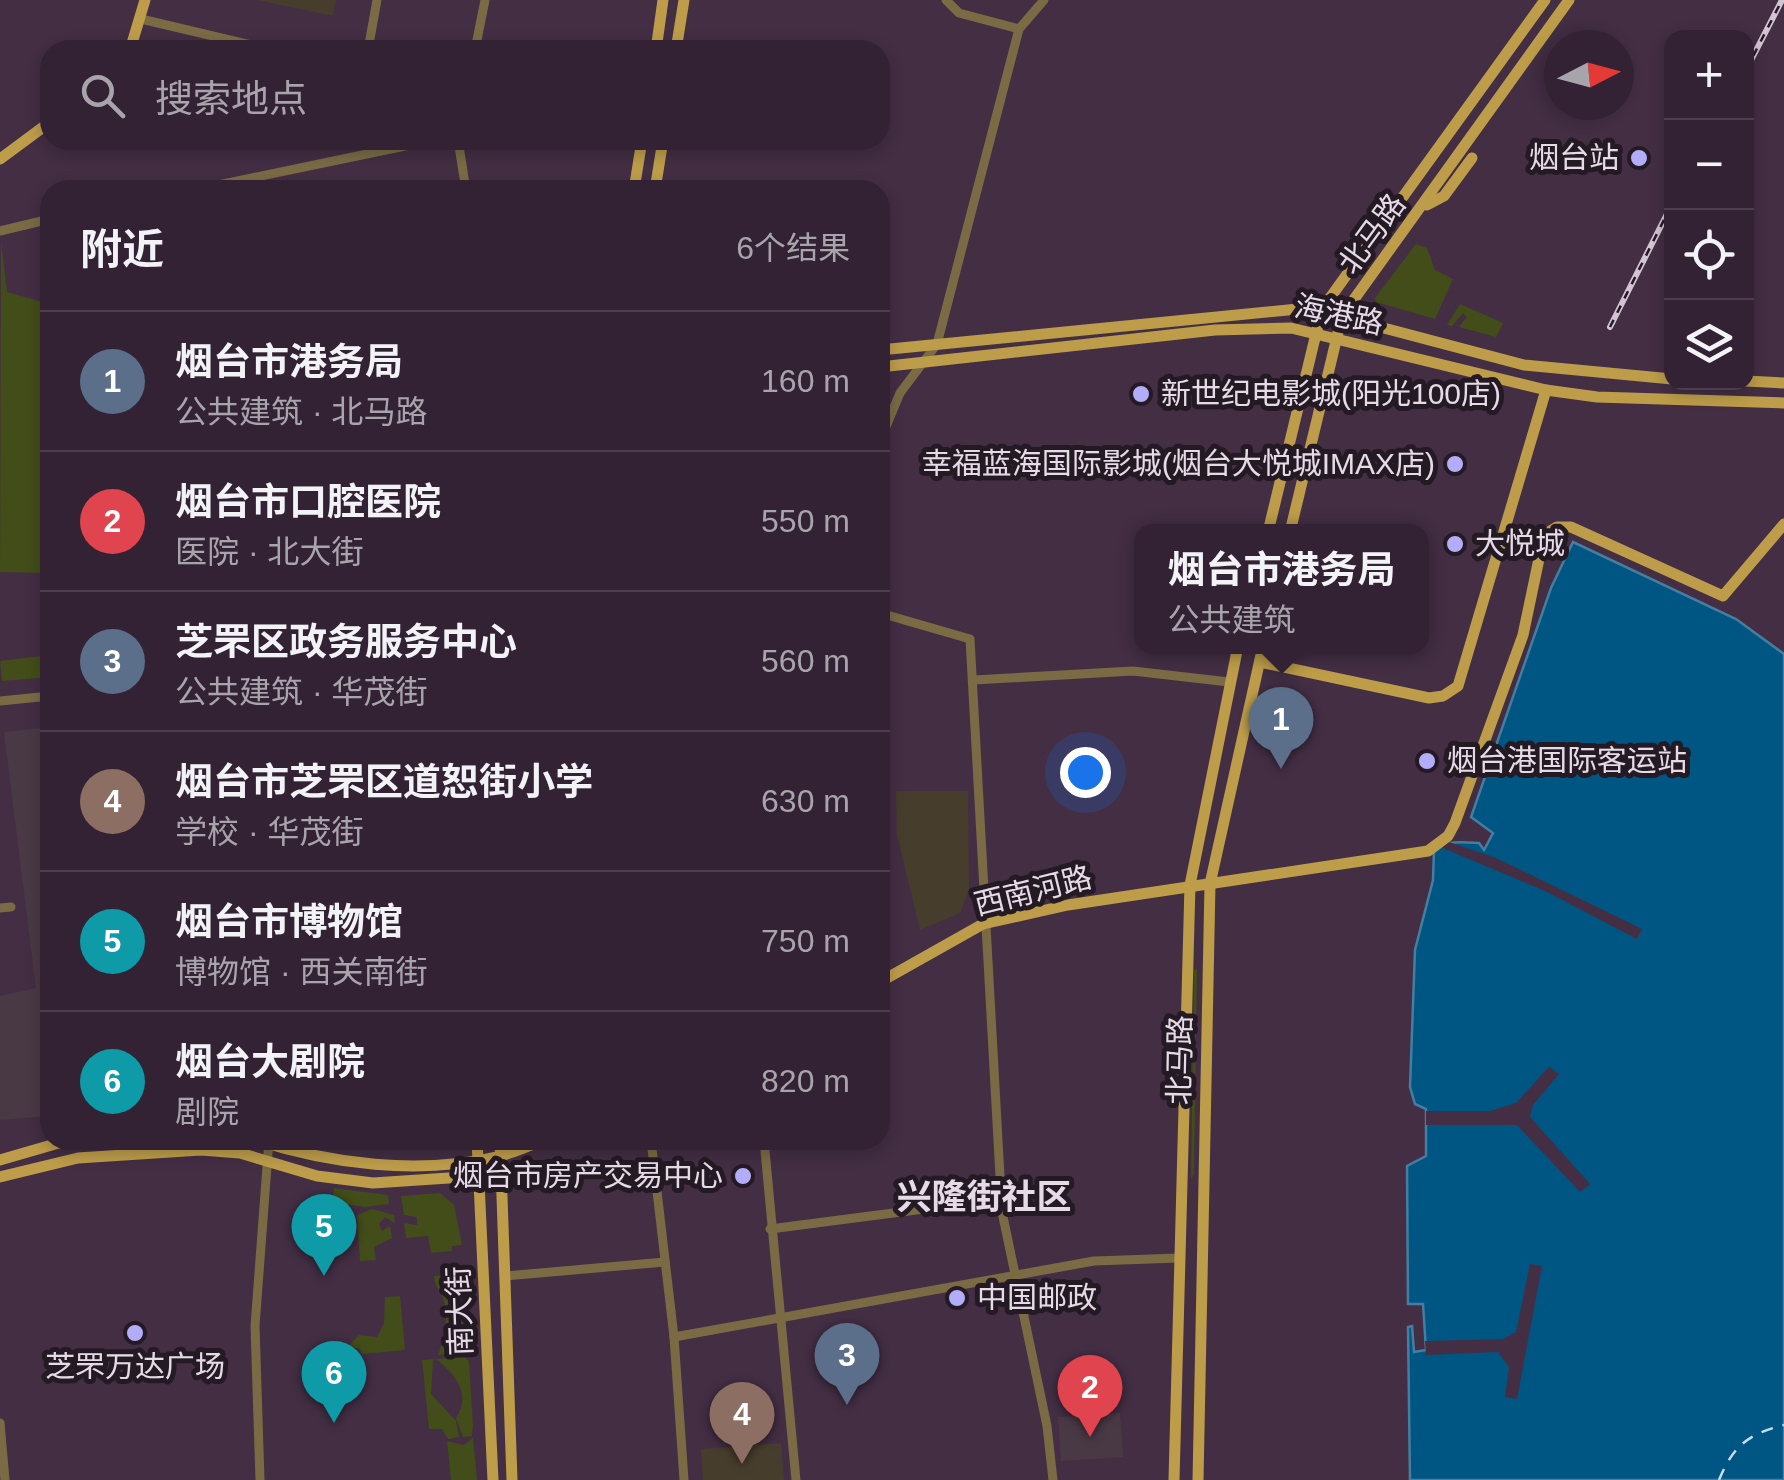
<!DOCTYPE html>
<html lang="zh">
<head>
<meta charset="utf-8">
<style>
  body { margin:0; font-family:Arial,"Noto Sans SC",sans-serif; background:#3a2a3b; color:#f1f3f6 }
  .controls { position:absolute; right:30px; top:30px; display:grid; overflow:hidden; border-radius:20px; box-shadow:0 5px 15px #0003 }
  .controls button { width:90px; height:90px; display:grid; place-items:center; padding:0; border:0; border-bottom:2px solid #4d3f4e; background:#322233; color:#f1f3f6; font:50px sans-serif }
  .compass { position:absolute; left:1544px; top:30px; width:90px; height:90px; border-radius:50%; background:#322233; box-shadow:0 5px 15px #0003; rotate:84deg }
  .you { position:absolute; left:1085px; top:772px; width:35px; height:35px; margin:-25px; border:8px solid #fff; border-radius:50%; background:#1a73e8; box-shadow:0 0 0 15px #1a73e833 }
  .badge { display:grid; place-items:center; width:65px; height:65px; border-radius:50%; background:#8c9099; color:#fff; font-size:32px; font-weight:700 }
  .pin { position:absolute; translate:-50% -82px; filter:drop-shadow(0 2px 5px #0008) }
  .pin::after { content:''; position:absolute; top:52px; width:35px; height:30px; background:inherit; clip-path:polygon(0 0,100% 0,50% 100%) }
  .popup { position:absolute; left:1134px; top:524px; width:295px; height:130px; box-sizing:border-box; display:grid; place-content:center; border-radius:20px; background:#322233; filter:drop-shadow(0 2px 8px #0005); font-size:32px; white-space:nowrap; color:#a8a4ac }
  .popup b { font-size:38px; color:#f1f3f6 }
  .popup::after { content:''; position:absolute; left:50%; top:100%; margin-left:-20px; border:20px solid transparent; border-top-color:#322233 }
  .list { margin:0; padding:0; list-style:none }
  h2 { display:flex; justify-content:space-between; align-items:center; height:130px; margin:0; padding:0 40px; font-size:42px }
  h2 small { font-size:32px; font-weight:400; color:#a8a4ac }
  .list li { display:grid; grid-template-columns:65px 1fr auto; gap:30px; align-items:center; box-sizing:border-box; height:140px; padding:0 40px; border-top:2px solid #4d3f4e }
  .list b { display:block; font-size:38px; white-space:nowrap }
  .list p { margin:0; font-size:32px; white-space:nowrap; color:#a8a4ac }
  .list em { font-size:32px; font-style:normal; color:#a8a4ac }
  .icon { flex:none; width:55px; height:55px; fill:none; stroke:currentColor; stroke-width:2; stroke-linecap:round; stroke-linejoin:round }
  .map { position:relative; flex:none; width:1784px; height:1480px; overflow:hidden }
  .search { position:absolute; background:#322233; box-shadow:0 5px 15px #0003; left:40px; top:40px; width:850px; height:110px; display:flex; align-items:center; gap:25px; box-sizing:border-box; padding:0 35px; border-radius:30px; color:#a8a4ac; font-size:38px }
  .panel { position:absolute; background:#322233; box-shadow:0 5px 15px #0003; left:40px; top:180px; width:850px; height:970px; border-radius:30px }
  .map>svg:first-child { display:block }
  .education { fill:#473d2d }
  .medical { fill:#493945 }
  .green { fill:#424d19 }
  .water { fill:#005683; stroke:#457ea1; stroke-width:2.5 }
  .pier { fill:#432e44 }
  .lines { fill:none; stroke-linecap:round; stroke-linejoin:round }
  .ferry { stroke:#c7dcec; stroke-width:2.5; stroke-dasharray:12 10; stroke-linecap:butt }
  .minor { stroke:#7a6b45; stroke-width:9 }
  .major { stroke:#bd9d4a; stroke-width:11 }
  .rail-casing { stroke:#d2c4d2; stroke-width:6 }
  .rail { stroke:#241a24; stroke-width:2.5; stroke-dasharray:8; stroke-linecap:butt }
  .poi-dot { fill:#b3adf9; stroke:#241a24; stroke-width:4 }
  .labels { text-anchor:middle; stroke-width:10; stroke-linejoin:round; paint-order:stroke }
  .poi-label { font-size:30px; fill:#e7dae7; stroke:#241a24; text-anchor:start }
  .street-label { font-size:30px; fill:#e7dae7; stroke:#241a24 }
  .quarter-label { font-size:35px; font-weight:bold; fill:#e7dae7; stroke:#241a24 }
</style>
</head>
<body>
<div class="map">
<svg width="1784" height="1480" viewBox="0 0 1784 1480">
  <rect width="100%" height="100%" fill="#432e44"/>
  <g class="education">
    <polygon points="257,0 336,0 333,16"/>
    <polygon points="896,791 968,791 969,890 960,913 920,930 897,835"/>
    <polygon points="781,1443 784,1480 703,1480 701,1449"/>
  </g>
  <g class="medical">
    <polygon points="50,727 50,1116 0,1120 0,996 36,988 4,732"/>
    <polygon points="1120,1413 1123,1457 1061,1461 1058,1417"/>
  </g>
  <g class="green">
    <polygon points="1,241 7,292 50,304 50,573 0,572"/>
    <polygon points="1416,244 1427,248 1435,270 1453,279 1435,319 1376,302 1375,298"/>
    <polygon points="1460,304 1503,323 1496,337 1459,327 1467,317 1463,313 1452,326 1447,325"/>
    <polygon points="50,655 50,677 2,681 0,661"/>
    <polygon points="1197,969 1194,1174 1191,1179 1194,970"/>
    <polygon points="334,1188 388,1195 389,1204 365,1207 332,1202"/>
    <polygon points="440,1193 454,1205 462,1245 452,1246 452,1251 431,1253 428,1236 406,1238 404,1223 417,1225 417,1217 404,1215 401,1196"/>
    <polygon points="372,1209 394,1215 395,1223 385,1217 379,1224 382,1231 390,1226 392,1238 374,1247 376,1260 360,1261 357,1215"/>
    <path d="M 457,1274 L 465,1344 L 458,1353 L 438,1355 C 445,1338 449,1316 443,1298 C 439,1288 435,1288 434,1276 Z"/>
    <polygon points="400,1296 405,1350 362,1354 359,1348 344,1350 359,1335 377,1337 384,1323 385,1297"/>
    <path d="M 463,1356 L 469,1361 L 473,1426 L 472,1436 L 463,1437 L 456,1418 C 472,1394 455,1374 436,1359 Z"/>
    <polygon points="433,1359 431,1394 456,1421 459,1437 448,1439 442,1429 429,1429 422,1360"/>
    <polygon points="473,1438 477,1480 451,1480 447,1441 464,1445"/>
  </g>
  <path class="water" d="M 1573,542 L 1736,619 L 1784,654 L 1784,1480 L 1410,1480 L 1408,1327 L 1412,1326 L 1414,1352 L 1426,1350 L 1423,1304 L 1408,1304 L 1407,1166 L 1426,1156 L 1426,1109 L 1415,1104 L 1410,1087 L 1415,950 L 1433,880 L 1434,850 C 1447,840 1463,842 1479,843 L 1484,850 L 1493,833 L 1471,817 L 1551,588 Z"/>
  <g class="pier">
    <polygon points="1449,842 1496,858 1642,929 1637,939 1545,891 1438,846"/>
    <polygon points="1549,1067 1559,1074 1533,1105 1530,1117 1590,1184 1580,1192 1517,1125 1426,1125 1426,1111 1490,1111 1516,1103"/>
    <polygon points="1530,1264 1542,1266 1517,1399 1505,1397 1509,1367 1498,1352 1426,1355 1425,1341 1503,1339 1516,1332"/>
  </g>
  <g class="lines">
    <path class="ferry" d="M 1719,1480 C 1733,1446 1748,1434 1784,1425"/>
    <g class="minor">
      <polyline points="946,0 959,13 1019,29"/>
      <polyline points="141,19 272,50"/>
      <polyline points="368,50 377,0"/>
      <polyline points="475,50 485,0"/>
      <polyline points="458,140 466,190"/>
      <polyline points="194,190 434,140"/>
      <polyline points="0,231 50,219"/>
      <polyline points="1746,231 1747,231"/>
      <polyline points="880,441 900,393 937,344 1019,29 1044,0"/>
      <polyline points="880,613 970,639 1002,1212 1047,1426 1053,1480"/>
      <polyline points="974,680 1133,671 1229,682"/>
      <polyline points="0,701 50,696"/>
      <polyline points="0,908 11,907"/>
      <polyline points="651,1140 674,1337 684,1480"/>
      <polyline points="764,1140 796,1480"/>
      <polyline points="770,1229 1001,1199"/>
      <polyline points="505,1276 665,1262"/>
      <polyline points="674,1337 1094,1261 1179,1258"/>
      <polyline points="0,1423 5,1480"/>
      <polyline points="260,1480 255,1326 269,1140"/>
    </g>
    <g class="major">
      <polyline points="130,50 145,0"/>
      <polyline points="656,50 663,0"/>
      <polyline points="676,50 684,0"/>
      <polyline points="0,159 50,122"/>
      <polyline points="634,190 642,140"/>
      <polyline points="655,190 663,140"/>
      <polyline points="1427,205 1444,196 1472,158"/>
      <polyline points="880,350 1308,308 1524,365 1672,379"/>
      <polyline points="880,367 1215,330 1291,328 1546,390 1597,397 1784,403"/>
      <polyline points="1746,381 1784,383"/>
      <polyline points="1268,532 1322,309 1545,0"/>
      <polyline points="1290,532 1342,316 1569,0"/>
      <polyline points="1260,662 1429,698 1443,696 1458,686 1546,390"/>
      <polyline points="880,982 983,924 1068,905 1428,851 1448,836 1455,823 1523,635 1544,535 1557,527 1571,527 1723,596 1784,524"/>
      <path d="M 256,1140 C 331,1164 418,1175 496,1157 C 514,1153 530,1144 548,1140"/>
      <polyline points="477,1140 493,1480"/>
      <polyline points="500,1140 512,1480"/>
      <polyline points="0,1160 69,1140"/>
      <polyline points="0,1177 78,1158 201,1150 240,1153 317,1176 373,1183 479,1176 500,1156"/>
      <polyline points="1174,1480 1190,885 1238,646"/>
      <polyline points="1198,1480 1210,884 1263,646"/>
    </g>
    <g class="rail-casing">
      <g id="rail">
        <polyline points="1746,70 1782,0"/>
        <polyline points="1610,327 1672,204"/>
      </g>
    </g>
    <use href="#rail" class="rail"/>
  </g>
  <g class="poi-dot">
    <circle cx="1639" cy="158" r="10"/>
    <circle cx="1141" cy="394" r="10"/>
    <circle cx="1455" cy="464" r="10"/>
    <circle cx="1455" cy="544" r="10"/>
    <circle cx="1427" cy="761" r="10"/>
    <circle cx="743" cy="1176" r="10"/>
    <circle cx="957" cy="1298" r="10"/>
    <circle cx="135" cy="1333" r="10"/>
  </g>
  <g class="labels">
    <g class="poi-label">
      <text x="1619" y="168" text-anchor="end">烟台站</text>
      <text x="1161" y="404">新世纪电影城(阳光100店)</text>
      <text x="1435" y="474" text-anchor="end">幸福蓝海国际影城(烟台大悦城IMAX店)</text>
      <text x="1475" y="554">大悦城</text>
      <text x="1447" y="771">烟台港国际客运站</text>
      <text x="723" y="1186" text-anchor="end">烟台市房产交易中心</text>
      <text x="977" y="1308">中国邮政</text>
      <text x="135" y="1377" text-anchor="middle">芝罘万达广场</text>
    </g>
    <g class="street-label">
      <text transform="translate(1372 234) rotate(-54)" y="10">北马路</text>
      <text transform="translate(1339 315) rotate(12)" y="10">海港路</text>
      <text transform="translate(1033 891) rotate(-14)" y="10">西南河路</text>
      <text transform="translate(1180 1060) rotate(-89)" y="10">北马路</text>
      <text transform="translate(460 1311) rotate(-92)" y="10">南大街</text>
    </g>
    <g class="quarter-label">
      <text x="984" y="1209">兴隆街社区</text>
    </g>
  </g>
</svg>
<div class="controls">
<button>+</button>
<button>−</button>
<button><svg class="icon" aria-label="locate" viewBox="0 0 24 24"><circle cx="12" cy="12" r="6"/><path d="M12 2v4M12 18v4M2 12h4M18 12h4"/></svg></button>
<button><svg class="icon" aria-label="layers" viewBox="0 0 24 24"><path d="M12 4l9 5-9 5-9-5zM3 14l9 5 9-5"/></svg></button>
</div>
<svg class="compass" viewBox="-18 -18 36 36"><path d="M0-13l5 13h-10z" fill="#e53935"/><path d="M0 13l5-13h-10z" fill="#a8a4ac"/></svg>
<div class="you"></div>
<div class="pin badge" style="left:1281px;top:769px;background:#5c6f8a">1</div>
<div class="popup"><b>烟台市港务局</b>公共建筑</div>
<div class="pin badge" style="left:1090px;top:1437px;background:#e0444e">2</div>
<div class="pin badge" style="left:847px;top:1405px;background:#5c6f8a">3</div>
<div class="pin badge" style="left:742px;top:1464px;background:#8d6e63">4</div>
<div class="pin badge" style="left:324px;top:1276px;background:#0f9aa8">5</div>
<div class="pin badge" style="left:334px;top:1423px;background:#0f9aa8">6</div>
<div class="search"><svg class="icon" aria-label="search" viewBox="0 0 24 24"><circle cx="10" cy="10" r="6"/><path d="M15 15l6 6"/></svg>搜索地点</div>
<section class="panel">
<h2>附近<small>6个结果</small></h2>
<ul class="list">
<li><span class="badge" style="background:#5c6f8a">1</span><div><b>烟台市港务局</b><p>公共建筑 · 北马路</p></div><em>160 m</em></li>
<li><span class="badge" style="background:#e0444e">2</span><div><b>烟台市口腔医院</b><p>医院 · 北大街</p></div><em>550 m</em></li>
<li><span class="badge" style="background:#5c6f8a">3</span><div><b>芝罘区政务服务中心</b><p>公共建筑 · 华茂街</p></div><em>560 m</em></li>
<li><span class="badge" style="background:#8d6e63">4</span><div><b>烟台市芝罘区道恕街小学</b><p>学校 · 华茂街</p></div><em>630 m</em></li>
<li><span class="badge" style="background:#0f9aa8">5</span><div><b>烟台市博物馆</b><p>博物馆 · 西关南街</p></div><em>750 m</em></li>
<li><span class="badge" style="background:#0f9aa8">6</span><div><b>烟台大剧院</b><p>剧院</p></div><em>820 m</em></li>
</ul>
</section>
</div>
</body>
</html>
